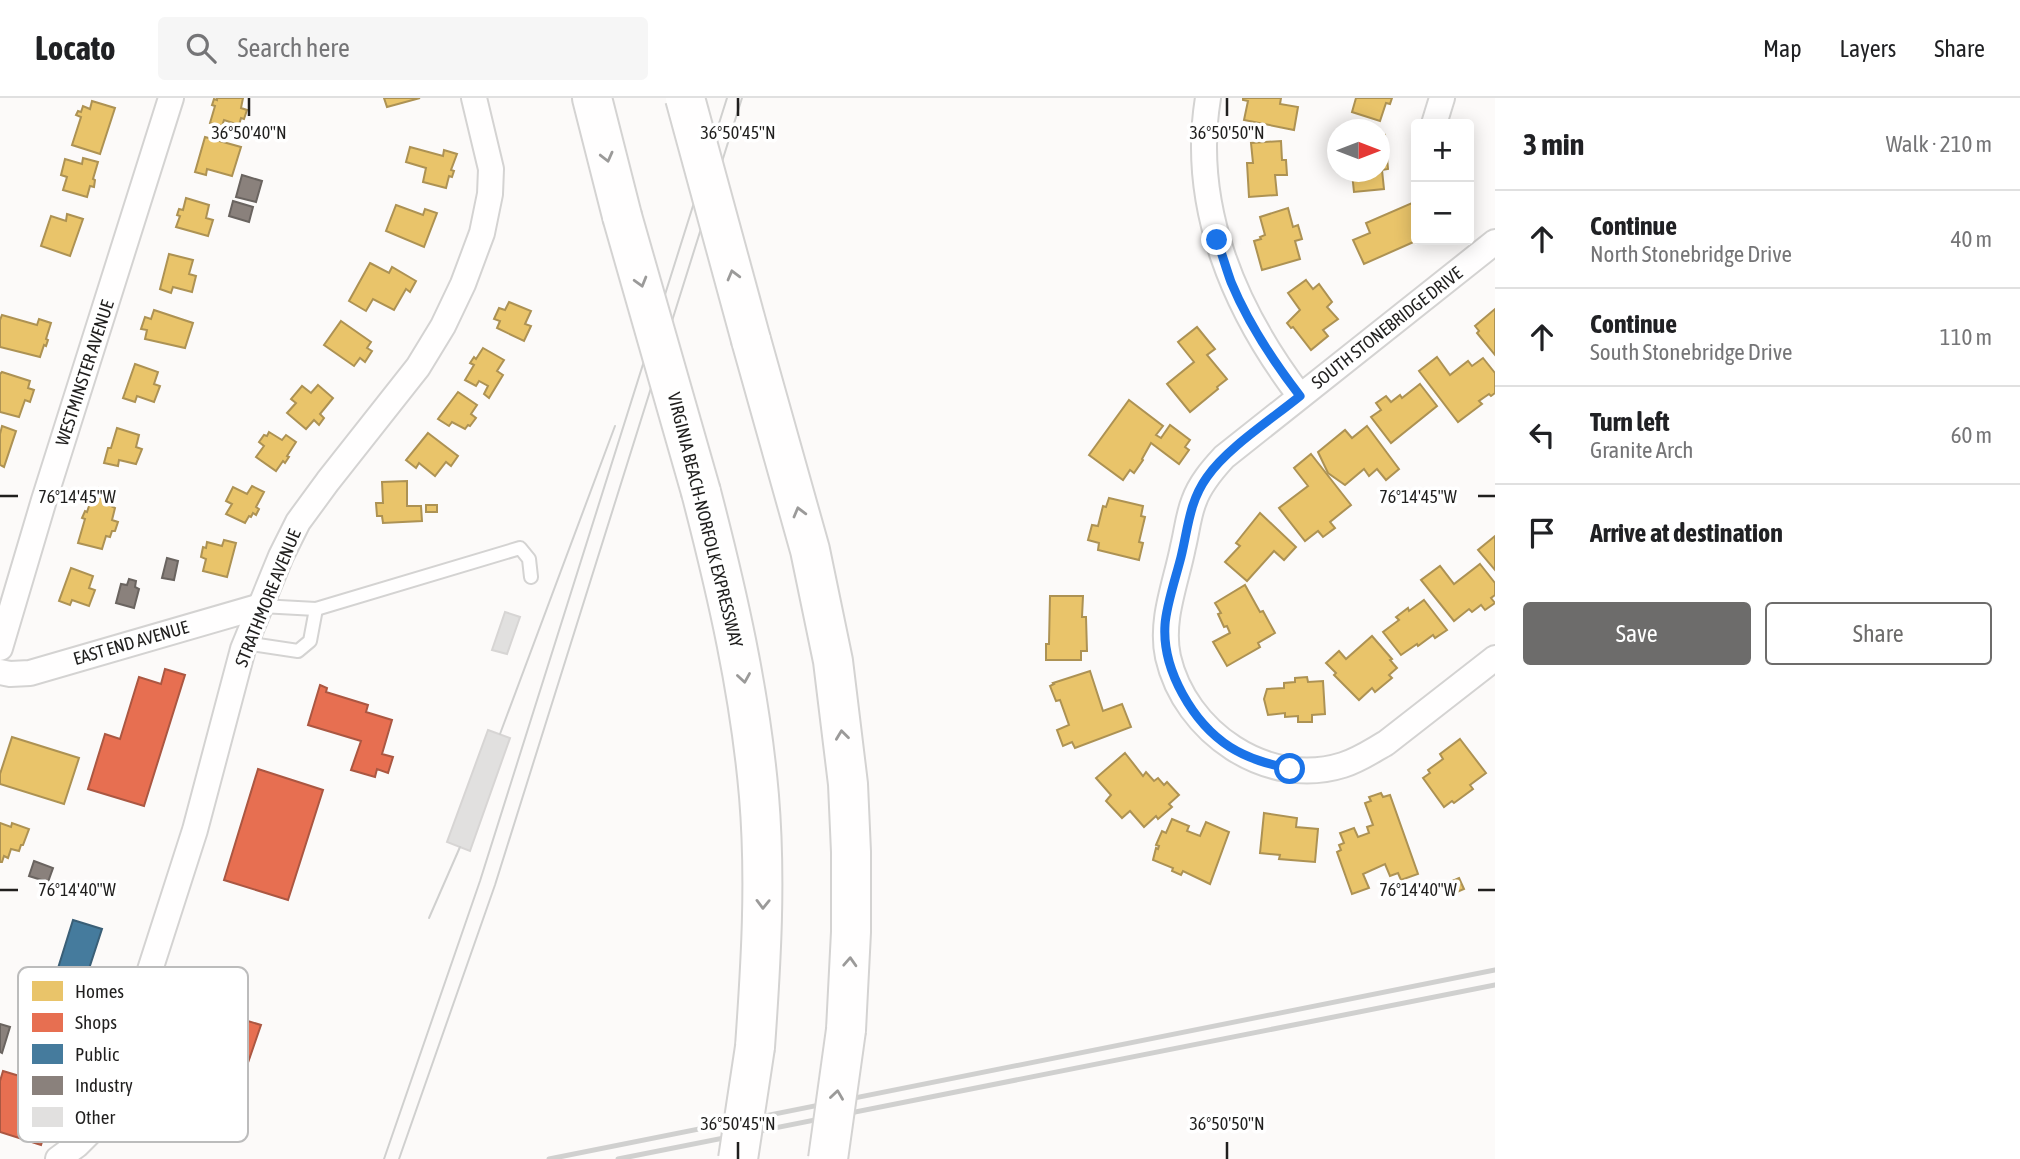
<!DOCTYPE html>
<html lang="en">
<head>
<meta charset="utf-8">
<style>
  body { margin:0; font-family:"Asap Condensed",sans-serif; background:#f6f6f6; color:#202124 }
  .controls { position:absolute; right:21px; top:21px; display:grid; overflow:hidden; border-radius:7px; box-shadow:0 4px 18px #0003 }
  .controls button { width:63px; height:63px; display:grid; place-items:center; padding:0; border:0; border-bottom:2px solid #e0e0e0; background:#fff; color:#202124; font:35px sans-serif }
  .compass { position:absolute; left:1327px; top:21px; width:63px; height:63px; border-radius:50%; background:#fff; box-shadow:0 4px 18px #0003; rotate:90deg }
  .stop { position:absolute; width:21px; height:21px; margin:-16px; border:5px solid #1a73e8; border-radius:50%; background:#fff }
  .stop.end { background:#1a73e8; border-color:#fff; box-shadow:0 2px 7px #0008 }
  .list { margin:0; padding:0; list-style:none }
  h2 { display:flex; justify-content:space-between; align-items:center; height:91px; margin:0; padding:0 28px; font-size:30px }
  h2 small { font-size:23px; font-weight:400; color:#757577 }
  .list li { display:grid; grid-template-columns:46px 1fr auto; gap:21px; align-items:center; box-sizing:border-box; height:98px; padding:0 28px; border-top:2px solid #e0e0e0 }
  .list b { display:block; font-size:26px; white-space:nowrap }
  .list p { margin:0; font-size:23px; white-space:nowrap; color:#757577 }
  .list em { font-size:23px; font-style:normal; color:#757577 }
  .actions { display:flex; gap:14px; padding:21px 28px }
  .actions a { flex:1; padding:16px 0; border:2px solid #6d6c6b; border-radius:7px; text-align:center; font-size:24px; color:#6d6c6b }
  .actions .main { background:#6d6c6b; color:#fff }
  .icon { flex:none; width:38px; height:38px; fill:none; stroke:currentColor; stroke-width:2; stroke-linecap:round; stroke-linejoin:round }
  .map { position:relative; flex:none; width:1495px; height:1061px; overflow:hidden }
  header { display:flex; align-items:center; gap:42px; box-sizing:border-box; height:98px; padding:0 35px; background:#fff; border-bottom:2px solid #e0e0e0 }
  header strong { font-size:33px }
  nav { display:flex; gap:38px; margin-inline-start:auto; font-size:24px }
  .search { width:490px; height:63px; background:#f6f6f6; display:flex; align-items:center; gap:18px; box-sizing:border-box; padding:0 24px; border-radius:7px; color:#757577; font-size:26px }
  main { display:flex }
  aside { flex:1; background:#fff }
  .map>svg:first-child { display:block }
  .homes { fill:#e9c46a; stroke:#ad9253; stroke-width:2 }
  .shops { fill:#e76f51; stroke:#ab5742; stroke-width:2 }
  .public { fill:#457b9d; stroke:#3a5f77; stroke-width:2 }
  .industry { fill:#8a817c; stroke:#6a6460; stroke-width:2 }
  .building { fill:#e1e0df; stroke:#d7d5d4; stroke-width:2 }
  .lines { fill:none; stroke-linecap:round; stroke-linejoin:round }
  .service-casing { stroke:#d4d3d2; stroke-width:16 }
  .minor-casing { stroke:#d4d3d2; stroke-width:28 }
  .motorway-casing { stroke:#d4d3d2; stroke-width:42 }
  .service { stroke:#fffefe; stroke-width:12 }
  .minor { stroke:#fffefe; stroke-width:24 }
  .motorway { stroke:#fffefe; stroke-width:38 }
  .tram { stroke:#d0d0cf; stroke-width:2 }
  .rail { stroke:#d0d0cf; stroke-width:5 }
  .motorway-bridge-casing { stroke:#d4d3d2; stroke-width:42; stroke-linecap:butt }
  .motorway-bridge { stroke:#fffefe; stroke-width:38 }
  .oneway { stroke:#9b9a99 }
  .route { stroke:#1a73e8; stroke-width:9 }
  .ticks { fill:none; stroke:#201f1e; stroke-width:2.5 }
  .labels { text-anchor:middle; stroke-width:7; stroke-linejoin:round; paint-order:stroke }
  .street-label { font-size:18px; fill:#201f1e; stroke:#fff }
  .key { fill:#fff; stroke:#bcbcbc; stroke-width:2 }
  .key-label { font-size:19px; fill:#201f1e }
  .ticks-label { font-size:18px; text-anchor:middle; fill:#201f1e; stroke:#fff; stroke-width:7; stroke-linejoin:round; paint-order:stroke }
</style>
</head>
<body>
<header>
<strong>Locato</strong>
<div class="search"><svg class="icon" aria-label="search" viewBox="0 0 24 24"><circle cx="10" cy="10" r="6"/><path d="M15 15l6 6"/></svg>Search here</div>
<nav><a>Map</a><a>Layers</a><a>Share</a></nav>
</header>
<main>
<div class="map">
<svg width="1495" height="1061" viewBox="0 0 1495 1061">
  <rect width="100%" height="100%" fill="#fcfaf9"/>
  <g class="homes">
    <polygon points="217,0 243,0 241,10 247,12 244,21 241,20 239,27 224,22 222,28 210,25 215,8 212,7 214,1 217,2"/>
    <polygon points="384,0 420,0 387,9"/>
    <polygon points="1243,0 1281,0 1280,6 1298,9 1294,32 1244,22 1248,3 1243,2"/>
    <polygon points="1356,0 1392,0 1390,6 1386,5 1380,23 1352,14"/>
    <polygon points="92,3 115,10 100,56 72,47 81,19 76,17 78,13 81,14 83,8 90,11"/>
    <polygon points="1385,37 1388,71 1382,72 1384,91 1354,94 1352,75 1346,75 1346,74 1380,74 1380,38"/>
    <polygon points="205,39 241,49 232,78 207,71 206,77 195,74"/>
    <polygon points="1281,43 1282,62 1286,62 1287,77 1275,77 1277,97 1249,99 1247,65 1253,65 1251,45"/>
    <polygon points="410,49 443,58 444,52 457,56 451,72 454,73 452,79 449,78 446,90 423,84 426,70 406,64"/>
    <polygon points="83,60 98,64 93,81 95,82 94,89 90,88 87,99 63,92 67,79 61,77 65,61 82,66"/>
    <polygon points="186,100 209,107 206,120 213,122 208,138 176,129 180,118 177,117 179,111 183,112"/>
    <polygon points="1412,105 1416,115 1416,142 1418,142 1364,166 1353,142 1370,135 1366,125"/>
    <polygon points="396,107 423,117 425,111 437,115 424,149 386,133"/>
    <polygon points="1288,110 1293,129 1298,127 1302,141 1295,143 1300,161 1262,172 1254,143 1261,141 1260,139 1265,137 1260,119"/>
    <polygon points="67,116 83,121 70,158 41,148 51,118 66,123"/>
    <polygon points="169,156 193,162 189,176 196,178 192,194 173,189 171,195 160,191"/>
    <polygon points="370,165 389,175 392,169 416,183 410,194 406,191 394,212 373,201 366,213 349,203"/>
    <polygon points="1306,182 1313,191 1319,186 1332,204 1327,209 1338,221 1323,232 1328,238 1311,252 1293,229 1291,230 1287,225 1300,212 1288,195"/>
    <polygon points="509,204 531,213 525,226 531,228 524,243 497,230 500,223 494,221 499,210 505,212"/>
    <polygon points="1495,211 1495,257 1477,235 1479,233 1475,228"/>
    <polygon points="154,212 193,225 185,250 145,241 147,232 141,231 145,219 151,221"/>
    <polygon points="2,217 37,227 39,221 51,225 46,241 48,242 46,248 44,247 40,259 0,249 0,222"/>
    <polygon points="341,223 371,244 367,250 372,253 365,264 360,260 354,268 324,247"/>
    <polygon points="1197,229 1215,251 1207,257 1227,281 1217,289 1218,291 1190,314 1167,286 1194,264 1178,244"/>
    <polygon points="483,250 504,262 497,273 503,277 489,300 484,296 488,288 479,283 476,288 465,282 474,267 470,265 474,259 476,261"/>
    <polygon points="1437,259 1450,277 1468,263 1472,268 1483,260 1495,275 1495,295 1491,298 1489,296 1479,303 1482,306 1458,324 1419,273"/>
    <polygon points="135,266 158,274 154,286 160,288 154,304 137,298 135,304 123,300"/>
    <polygon points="2,274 30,283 28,290 34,292 30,304 25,302 19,319 0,314 0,276"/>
    <polygon points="1420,286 1437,308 1391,345 1371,319 1381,312 1376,305 1386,298 1391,304 1400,297 1402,300"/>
    <polygon points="318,287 333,300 320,316 324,320 319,327 314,322 306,331 287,315 296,305 291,301 302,288 311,295"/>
    <polygon points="458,294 477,307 471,316 476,320 470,328 468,327 465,331 452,324 449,328 438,321"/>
    <polygon points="1129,302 1163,328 1156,337 1161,340 1170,327 1190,342 1185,349 1189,352 1179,366 1151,345 1142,361 1143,362 1134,375 1130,372 1123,382 1089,357"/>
    <polygon points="2,328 16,333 4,369 0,367 0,336"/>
    <polygon points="1367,328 1399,371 1386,382 1377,371 1369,378 1364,371 1345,387 1328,375 1318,354 1345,332 1352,340"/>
    <polygon points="117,330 139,337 136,349 142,351 136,366 119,362 118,368 104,365 108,350 111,350"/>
    <polygon points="269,334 282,342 286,337 296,344 287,358 289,359 285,365 283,363 276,373 256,359 264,348 259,344 264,337 267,338"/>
    <polygon points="428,335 458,358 451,368 446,364 435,378 419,365 416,370 406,362"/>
    <polygon points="1311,356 1351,407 1330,424 1335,430 1323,439 1318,433 1305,443 1279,410 1308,388 1294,370"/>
    <polygon points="407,383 407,408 421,408 422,423 383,425 382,418 377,418 376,405 383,405 382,384"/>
    <polygon points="252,388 264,394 256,409 259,411 256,417 253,415 251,419 249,418 245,425 226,416 232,406 226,403 233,389 247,396"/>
    <polygon points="99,390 115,396 111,408 115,410 112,422 118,424 115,433 112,433 110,439 106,438 102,451 78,445 85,421 82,420 85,413 87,414 91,402 95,403"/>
    <polygon points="1109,400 1143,408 1141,418 1145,419 1139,444 1143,445 1139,462 1098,452 1099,445 1088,442 1092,427 1098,428 1103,408 1106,409"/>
    <rect x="426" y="407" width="11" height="7"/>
    <polygon points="1260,415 1296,449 1284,462 1274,453 1247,483 1225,464 1240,448 1236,445"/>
    <polygon points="1495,438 1495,472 1478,452"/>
    <polygon points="224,442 236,445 227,479 203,473 206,461 201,459 203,449 206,450 207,444 222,448"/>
    <polygon points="1480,466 1495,485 1495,497 1491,500 1495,505 1485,512 1481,507 1472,514 1469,511 1454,523 1421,482 1440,468 1454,486"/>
    <polygon points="71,470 93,478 89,490 95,492 89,508 72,502 70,507 59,503"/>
    <polygon points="1245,487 1260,514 1263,513 1275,535 1258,545 1260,549 1227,568 1213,544 1230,535 1227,528 1224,529 1218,516 1221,515 1215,505"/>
    <polygon points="1050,498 1083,498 1082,519 1086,519 1087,553 1081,553 1081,562 1046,562 1046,546 1049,546"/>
    <polygon points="1424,502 1447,532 1435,540 1433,537 1418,548 1417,546 1401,557 1383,534 1399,522 1396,519 1408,510 1409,513"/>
    <polygon points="1372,538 1392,561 1390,562 1397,570 1389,577 1392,580 1375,594 1372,590 1359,602 1334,577 1336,575 1326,565 1339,553 1346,561"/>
    <polygon points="1090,573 1103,613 1122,606 1131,629 1075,650 1072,644 1063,648 1057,632 1069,627 1060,602 1056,603 1050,588 1054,586 1053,585"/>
    <polygon points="1307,579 1308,584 1323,583 1325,616 1312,617 1312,624 1298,624 1298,618 1285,619 1285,615 1268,617 1264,601 1267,591 1284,590 1284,585 1295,584 1295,580"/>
    <polygon points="12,639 79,660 64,706 0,686 0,676"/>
    <polygon points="1460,641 1486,675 1470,687 1473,691 1454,705 1452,703 1444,709 1423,680 1430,675 1428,672 1443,661 1440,656"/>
    <polygon points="1125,655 1143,678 1146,674 1154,683 1158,680 1164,687 1167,684 1179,697 1169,706 1172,709 1158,721 1156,718 1144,729 1130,713 1122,720 1106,703 1111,697 1096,680"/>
    <polygon points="1381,695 1383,699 1390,697 1418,776 1401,782 1398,775 1390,778 1385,766 1363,776 1369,790 1352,796 1337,754 1341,752 1339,747 1344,745 1340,735 1354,730 1358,739 1369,735 1367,729 1373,727 1365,705 1371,703 1369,699"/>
    <polygon points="1264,715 1297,720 1296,729 1318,731 1315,764 1279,761 1280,757 1260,755"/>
    <polygon points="1172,721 1189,728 1187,733 1200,738 1206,724 1229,734 1210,786 1183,773 1181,777 1172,773 1173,770 1153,762 1156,750 1158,751 1159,748 1156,747 1162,733 1166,735"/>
    <polygon points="0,725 11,729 12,725 29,731 23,747 21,747 19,753 11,751 8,760 4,758 2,764 0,764"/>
    <polygon points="1459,780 1464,791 1450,797 1445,786"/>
  </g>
  <g class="shops">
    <polygon points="165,571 185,577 144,708 88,691 105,636 120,641 139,579 161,586"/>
    <polygon points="320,587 327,590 326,594 368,607 366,614 392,622 382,656 393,659 388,675 377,671 375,679 351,672 361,643 308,627"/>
    <polygon points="258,671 323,692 288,802 224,782"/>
    <polygon points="186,904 261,927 242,982 216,976 211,992 163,977"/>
    <polygon points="3,973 59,990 41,1047 0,1034 0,983"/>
  </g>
  <polygon class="public" points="73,822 102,831 86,880 100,885 75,961 33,947 50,893 46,892 50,882 54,883"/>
  <g class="industry">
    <polygon points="242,77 262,83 256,104 236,99"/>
    <polygon points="233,103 253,109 249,124 229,118"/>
    <polygon points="167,460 178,463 174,482 162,480"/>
    <polygon points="129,481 136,483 135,489 139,491 134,510 116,505 121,486 127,487"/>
    <polygon points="34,763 53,770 48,784 29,778"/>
    <polygon points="0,926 10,929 2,955 0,954"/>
  </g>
  <g class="building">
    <polygon points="505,514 520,519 507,556 492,552"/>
    <polygon points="488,632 510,640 470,753 447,744"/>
  </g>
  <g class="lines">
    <g class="service-casing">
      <g id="service">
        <polyline points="261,508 316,511 520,450 529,461 531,479"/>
        <polyline points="245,545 298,553 310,543 316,511"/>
      </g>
    </g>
    <g class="minor-casing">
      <g id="minor">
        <path d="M 1208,0 C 1190,109 1235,213 1300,298"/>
        <polyline points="1434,26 1442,0"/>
        <path d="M 1495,144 L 1224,359 C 1212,372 1200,386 1194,403 C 1188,418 1187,433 1183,449 C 1176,485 1160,522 1168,559 C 1185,634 1267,691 1343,667 C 1359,662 1372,653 1386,645 L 1495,560"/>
        <polyline points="0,550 44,402 171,0"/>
        <polyline points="0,574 10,576 30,575 261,508"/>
        <polyline points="58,1061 77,1047 98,1026 114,984 195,732 243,551 281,458 298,424 328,383 418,269 443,228 463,186 482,135 490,96 491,71 474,0"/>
      </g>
    </g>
    <g class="motorway-casing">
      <g id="motorway">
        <polyline points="592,0 622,118"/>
        <polyline points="751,242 810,452 833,563 848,686 851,754 851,834 846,932"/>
        <path d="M 701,394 C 727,494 750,594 759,698 C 766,782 761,865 755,949"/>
      </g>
    </g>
    <use href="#service" class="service"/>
    <use href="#minor" class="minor"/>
    <use href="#motorway" class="motorway"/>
    <g class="tram">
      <polyline points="500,636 615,328"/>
      <polyline points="429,820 460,749"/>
      <polyline points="384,1061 480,783 727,0"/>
      <polyline points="399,1061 495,787 742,0"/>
    </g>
    <g class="rail">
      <polyline points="549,1061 1495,872"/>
      <polyline points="618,1061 1495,887"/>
    </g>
    <g class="motorway-bridge-casing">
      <g id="motorway-bridge">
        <polyline points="685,0 751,242"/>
        <polyline points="622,118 701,394"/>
        <polyline points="738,1061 755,949"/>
        <polyline points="828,1061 846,932"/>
      </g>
    </g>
    <use href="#motorway-bridge" class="motorway-bridge"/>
  </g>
  <defs><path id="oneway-chevron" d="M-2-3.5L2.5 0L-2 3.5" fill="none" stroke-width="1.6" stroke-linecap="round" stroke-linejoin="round" transform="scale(1.75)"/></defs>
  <g class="oneway">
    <use href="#oneway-chevron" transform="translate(607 59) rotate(76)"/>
    <use href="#oneway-chevron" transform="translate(733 177) rotate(-105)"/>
    <use href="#oneway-chevron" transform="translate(641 184) rotate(74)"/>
    <use href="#oneway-chevron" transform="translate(799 414) rotate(-105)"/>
    <use href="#oneway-chevron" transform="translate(744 580) rotate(81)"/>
    <use href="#oneway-chevron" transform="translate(842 637) rotate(-97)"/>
    <use href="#oneway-chevron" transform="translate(763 806) rotate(91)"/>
    <use href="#oneway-chevron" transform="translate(850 864) rotate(-87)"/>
    <use href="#oneway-chevron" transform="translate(837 997) rotate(-82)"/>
  </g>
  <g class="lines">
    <path class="route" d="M 1217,142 C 1222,156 1226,170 1231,184 C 1248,225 1273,263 1300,298 C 1272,321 1227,350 1207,379 C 1189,404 1188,431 1181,459 C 1176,479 1166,508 1165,527 C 1162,572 1193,625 1230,649 C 1249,661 1269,666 1290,671"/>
  </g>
  <path class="ticks" d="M 249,0 L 249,18M 738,0 L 738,18M 1227,0 L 1227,18M 0,398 L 18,398M 1478,398 L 1495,398M 0,792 L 18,792M 1478,792 L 1495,792M 738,1044 L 738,1061M 1227,1044 L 1227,1061"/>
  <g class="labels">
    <g class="street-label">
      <text transform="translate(1387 230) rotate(-38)" y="6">SOUTH STONEBRIDGE DRIVE</text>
      <text transform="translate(85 275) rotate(-72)" y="6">WESTMINSTER AVENUE</text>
      <text transform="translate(705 422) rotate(76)" y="6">VIRGINIA BEACH-NORFOLK EXPRESSWAY</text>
      <text transform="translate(268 500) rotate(-68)" y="6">STRATHMORE AVENUE</text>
      <text transform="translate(131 545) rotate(-16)" y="6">EAST END AVENUE</text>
    </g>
  </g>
  <rect x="18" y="869" width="230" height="175" rx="10" class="key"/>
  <rect x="32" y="883" width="31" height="20" fill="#e9c46a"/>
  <rect x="32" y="915" width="31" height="19" fill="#e76f51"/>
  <rect x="32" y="946" width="31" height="20" fill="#457b9d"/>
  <rect x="32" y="978" width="31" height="19" fill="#8a817c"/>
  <rect x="32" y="1009" width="31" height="20" fill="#e1e0df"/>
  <g class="key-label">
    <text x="75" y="900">Homes</text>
    <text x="75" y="931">Shops</text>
    <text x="75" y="963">Public</text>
    <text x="75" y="994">Industry</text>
    <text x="75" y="1026">Other</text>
  </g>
  <g class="ticks-label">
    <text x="249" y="41">36°50'40"N</text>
    <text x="738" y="41">36°50'45"N</text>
    <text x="1227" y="41">36°50'50"N</text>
    <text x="1418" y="405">76°14'45"W</text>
    <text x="77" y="405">76°14'45"W</text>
    <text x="1418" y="798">76°14'40"W</text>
    <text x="77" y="798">76°14'40"W</text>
    <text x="738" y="1032">36°50'45"N</text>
    <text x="1227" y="1032">36°50'50"N</text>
  </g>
</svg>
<div class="controls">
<button>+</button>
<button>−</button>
</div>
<svg class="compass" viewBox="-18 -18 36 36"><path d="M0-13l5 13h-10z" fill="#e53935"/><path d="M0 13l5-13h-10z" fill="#757577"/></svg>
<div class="stop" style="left:1290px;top:671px"></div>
<div class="stop end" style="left:1217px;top:142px"></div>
</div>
<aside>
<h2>3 min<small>Walk · 210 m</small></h2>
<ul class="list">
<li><svg class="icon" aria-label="ahead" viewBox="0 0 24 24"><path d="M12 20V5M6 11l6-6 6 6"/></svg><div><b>Continue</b><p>North Stonebridge Drive</p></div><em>40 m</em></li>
<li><svg class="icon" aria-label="ahead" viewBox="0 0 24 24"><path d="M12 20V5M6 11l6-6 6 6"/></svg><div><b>Continue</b><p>South Stonebridge Drive</p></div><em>110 m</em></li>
<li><svg class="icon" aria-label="left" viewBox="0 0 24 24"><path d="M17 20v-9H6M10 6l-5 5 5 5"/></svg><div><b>Turn left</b><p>Granite Arch</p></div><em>60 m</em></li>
<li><svg class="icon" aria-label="arrive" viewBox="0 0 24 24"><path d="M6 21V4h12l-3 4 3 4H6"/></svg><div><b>Arrive at destination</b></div></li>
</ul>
<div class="actions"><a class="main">Save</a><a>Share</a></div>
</aside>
</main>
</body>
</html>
